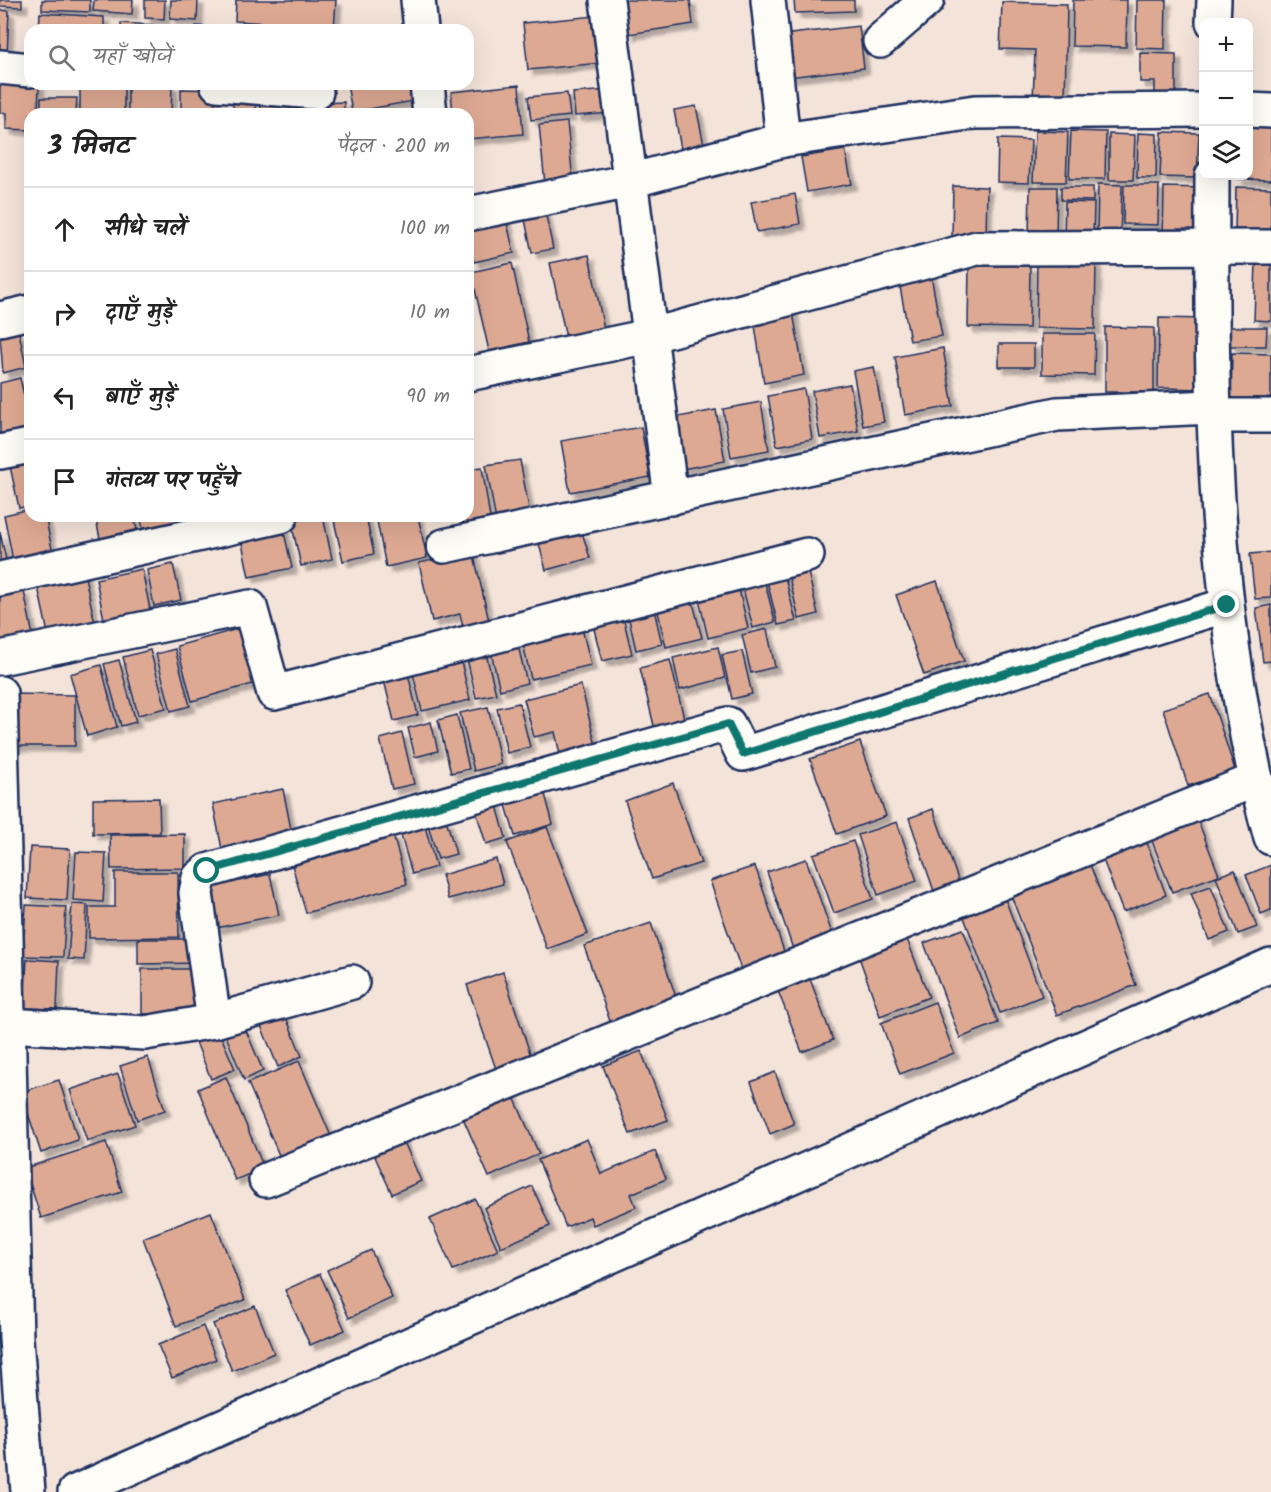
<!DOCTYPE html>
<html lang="hi">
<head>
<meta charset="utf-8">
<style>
  body { margin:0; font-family:Kalam,"Playpen Sans Deva",sans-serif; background:#f6f6f6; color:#222 }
  .controls { position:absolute; right:18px; top:18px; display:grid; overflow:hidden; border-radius:12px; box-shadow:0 6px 24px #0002 }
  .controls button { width:54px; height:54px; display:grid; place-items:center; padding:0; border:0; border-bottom:2px solid #e0e0e0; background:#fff; color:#222; font:30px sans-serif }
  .stop { position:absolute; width:18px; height:18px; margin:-14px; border:4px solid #0f766e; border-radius:50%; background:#fff }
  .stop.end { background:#0f766e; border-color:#fff; box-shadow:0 2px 6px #0008 }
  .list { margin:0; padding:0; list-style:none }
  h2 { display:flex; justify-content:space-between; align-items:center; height:78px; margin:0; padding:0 24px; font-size:26px }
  h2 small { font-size:20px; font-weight:400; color:#767676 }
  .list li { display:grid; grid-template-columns:39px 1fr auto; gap:18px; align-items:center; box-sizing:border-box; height:84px; padding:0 24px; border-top:2px solid #e0e0e0 }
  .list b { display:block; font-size:22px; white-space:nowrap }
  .list em { font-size:20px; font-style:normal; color:#767676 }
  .icon { flex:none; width:33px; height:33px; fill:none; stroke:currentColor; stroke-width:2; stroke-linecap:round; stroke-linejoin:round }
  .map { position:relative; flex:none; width:1271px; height:1492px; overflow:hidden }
  .search { position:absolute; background:#fff; box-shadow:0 6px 24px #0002; left:24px; top:24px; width:450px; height:66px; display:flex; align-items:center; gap:15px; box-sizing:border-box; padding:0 21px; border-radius:18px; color:#767676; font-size:22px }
  .panel { position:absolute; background:#fff; box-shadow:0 6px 24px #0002; left:24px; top:108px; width:450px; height:414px; border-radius:18px }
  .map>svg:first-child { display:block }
  .building { fill:#dea993; stroke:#1b2f5e; stroke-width:1.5; filter:url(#shadow) }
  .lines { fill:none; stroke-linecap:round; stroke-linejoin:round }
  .street-casing { stroke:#1b2f5e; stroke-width:38 }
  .street { stroke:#fdfcf7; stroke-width:33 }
  .route { stroke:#0f766e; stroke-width:8 }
</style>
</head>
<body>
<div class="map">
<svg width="1271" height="1492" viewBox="0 0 1271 1492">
  <defs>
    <filter id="shadow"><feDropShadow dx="5.5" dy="5.5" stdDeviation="1.5" flood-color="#0004"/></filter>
  </defs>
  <rect width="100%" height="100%" fill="#f4e3d9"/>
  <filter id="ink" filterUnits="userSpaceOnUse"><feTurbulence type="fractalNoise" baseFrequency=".0167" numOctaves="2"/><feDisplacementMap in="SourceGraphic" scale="12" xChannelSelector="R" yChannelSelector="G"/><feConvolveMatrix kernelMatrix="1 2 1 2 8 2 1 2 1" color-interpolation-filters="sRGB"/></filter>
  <g filter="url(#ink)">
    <g class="building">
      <polygon points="0,0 22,0 22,7 0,6"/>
      <polygon points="42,0 90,0 90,12 42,10"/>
      <polygon points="94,0 133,0 132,14 93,11"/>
      <polygon points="145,0 165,0 164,19 145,18"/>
      <polygon points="171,0 198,0 197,21 170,19"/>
      <polygon points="236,0 336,0 334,30 281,30 282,24 235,21"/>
      <polygon points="624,0 690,0 693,24 629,34"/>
      <polygon points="794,0 854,0 854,11 795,13"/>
      <polygon points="1073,0 1127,0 1126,47 1072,46"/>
      <polygon points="1137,0 1166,0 1165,49 1136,48"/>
      <polygon points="1002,2 1067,4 1065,101 1033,100 1035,50 1000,49"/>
      <polygon points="0,10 9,11 7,56 0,56"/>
      <polygon points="40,13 104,17 104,30 39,30"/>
      <polygon points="596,16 601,63 528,70 523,23"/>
      <polygon points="121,23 154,25 154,30 121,30"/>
      <polygon points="196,26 228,28 228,30 196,30"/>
      <polygon points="859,26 864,68 788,77 782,35"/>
      <polygon points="1140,53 1176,54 1176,95 1155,95 1155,82 1140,82"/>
      <polygon points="0,78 39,84 38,114 30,114 30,130 6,129 6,113 0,113"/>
      <rect x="80" y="84" width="44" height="30"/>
      <polygon points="128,84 172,85 171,114 128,114"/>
      <polygon points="347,84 423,84 425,99 352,112"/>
      <polygon points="519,85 523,134 468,139 468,114 453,114 451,92"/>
      <polygon points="181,89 215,90 214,114 181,114"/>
      <polygon points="608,90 611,113 575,116 573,93"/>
      <polygon points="567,93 570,116 531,120 528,97"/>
      <polygon points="41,98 77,98 76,114 41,114"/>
      <polygon points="261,98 291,98 290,114 261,114"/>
      <rect x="233" y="102" width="23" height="12"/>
      <polygon points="344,102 344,114 296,114 296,104"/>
      <polygon points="696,106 705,150 682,155 674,110"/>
      <polygon points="1248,121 1271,122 1271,180 1238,179 1238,176 1248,176"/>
      <polygon points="567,122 573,181 545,184 539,125"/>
      <polygon points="1035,131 1068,132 1066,182 1033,182"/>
      <polygon points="1071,131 1106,132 1105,179 1069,179"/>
      <polygon points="1162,132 1199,133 1197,178 1160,177"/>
      <polygon points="1138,133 1157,134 1156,178 1137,178"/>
      <polygon points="1109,134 1135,135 1133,180 1109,180"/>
      <polygon points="998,139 1031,140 1029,183 997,182"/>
      <polygon points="845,150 852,184 807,192 801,157"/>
      <polygon points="1098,184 1122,185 1120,236 1097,235"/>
      <polygon points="1124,185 1159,185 1158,225 1123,224"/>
      <polygon points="953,186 987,187 986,237 952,236"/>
      <polygon points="1030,187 1057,187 1056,236 1029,235"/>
      <polygon points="1061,187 1093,187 1093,201 1061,200"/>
      <polygon points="1164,187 1204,188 1202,240 1163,238"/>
      <polygon points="1236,187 1271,188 1271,233 1235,232"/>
      <polygon points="795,194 800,224 757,232 751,202"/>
      <polygon points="1065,202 1094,203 1093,239 1064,238"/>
      <polygon points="545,211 553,249 532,253 524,215"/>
      <polygon points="505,214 514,253 474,262 468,238 468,222"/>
      <polygon points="589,255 605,334 567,342 550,263"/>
      <polygon points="1037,259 1096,259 1095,329 1036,328"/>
      <polygon points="1256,262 1271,263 1271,321 1254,320"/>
      <polygon points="512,263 529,342 489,351 471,272"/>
      <polygon points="969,265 1030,266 1029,328 968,327"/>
      <polygon points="930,270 942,336 910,341 898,276"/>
      <polygon points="791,301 804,375 764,383 753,313"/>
      <polygon points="1159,318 1206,319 1205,389 1158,388"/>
      <polygon points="1105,327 1154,328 1154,392 1105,392"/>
      <polygon points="1230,327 1267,327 1266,346 1230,346"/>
      <polygon points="19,332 26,367 3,373 0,336"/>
      <polygon points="1042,334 1095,334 1094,375 1042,374"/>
      <rect x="999" y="344" width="35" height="23"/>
      <polygon points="943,348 953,406 905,415 895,357"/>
      <polygon points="1232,353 1271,354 1271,402 1231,401"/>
      <polygon points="874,367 884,422 863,426 853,371"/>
      <polygon points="20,378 30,421 30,439 0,446 0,383"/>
      <polygon points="850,384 858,431 820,438 812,391"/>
      <polygon points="804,389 812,439 777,446 768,396"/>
      <polygon points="761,402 769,450 731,457 723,409"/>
      <polygon points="716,410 725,461 682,469 673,418"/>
      <polygon points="641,427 650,477 570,492 561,441"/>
      <polygon points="520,460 530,514 496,521 486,465"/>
      <polygon points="30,461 30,506 19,508 10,466"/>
      <polygon points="482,467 490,518 463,523 461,516 468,516 468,469"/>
      <polygon points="30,509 30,516 45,516 54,558 14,566 4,515"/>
      <polygon points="95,516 134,516 140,544 103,552"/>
      <polygon points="140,516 183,516 186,529 145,537"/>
      <polygon points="312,516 323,516 332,559 301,566 291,521"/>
      <polygon points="333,516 366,516 374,554 343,561"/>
      <polygon points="376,516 418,516 427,558 386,567"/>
      <polygon points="282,523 292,568 249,577 240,533"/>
      <polygon points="0,532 8,569 0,571"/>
      <polygon points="582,532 590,558 546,570 539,544"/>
      <polygon points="473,551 489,621 463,627 460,614 432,621 419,563"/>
      <polygon points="1271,552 1271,598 1255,599 1250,554"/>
      <polygon points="173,564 181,600 154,606 147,570"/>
      <polygon points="142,569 152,620 106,630 96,579"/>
      <polygon points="783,569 796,621 778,625 765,573"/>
      <polygon points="84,572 97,633 50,643 37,582"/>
      <polygon points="808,572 818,614 799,619 789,577"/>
      <polygon points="763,575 775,622 753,628 741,581"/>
      <polygon points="937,581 964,661 924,675 896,595"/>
      <polygon points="738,585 748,628 708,638 698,595"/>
      <polygon points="24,591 34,641 0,648 0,596"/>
      <polygon points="691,595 702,638 666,647 656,603"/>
      <polygon points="653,605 662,644 636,650 627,611"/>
      <polygon points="1271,605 1271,661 1263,662 1256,608"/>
      <polygon points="579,616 591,665 531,679 520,631"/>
      <polygon points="623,617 632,654 602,661 593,625"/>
      <polygon points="241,628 256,683 192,701 177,646"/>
      <polygon points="767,629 775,667 751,673 742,635"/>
      <polygon points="516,637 527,683 500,690 489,644"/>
      <polygon points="484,646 496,694 476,698 465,650"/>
      <polygon points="718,647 725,678 680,690 673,658"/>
      <polygon points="175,649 190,706 171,711 156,654"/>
      <polygon points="150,650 166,708 138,715 123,657"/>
      <polygon points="742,651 752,694 732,699 722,655"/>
      <polygon points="459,653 470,700 422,711 411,665"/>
      <polygon points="119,660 136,722 121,726 104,664"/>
      <polygon points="670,660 686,727 656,734 640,668"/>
      <polygon points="101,665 117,727 87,736 70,674"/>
      <polygon points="406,666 418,715 394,721 382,672"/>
      <polygon points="581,685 597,750 561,759 555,732 534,737 524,699"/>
      <polygon points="10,694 75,695 75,746 9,746"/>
      <polygon points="1210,694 1235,770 1188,786 1163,709"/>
      <polygon points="519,703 530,747 507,753 497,708"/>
      <polygon points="488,707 501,764 474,771 460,713"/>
      <polygon points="457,715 469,769 451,773 438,720"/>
      <polygon points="431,722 438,751 415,757 408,728"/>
      <polygon points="402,733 414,784 392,789 380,739"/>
      <polygon points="860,742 886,816 837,834 810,759"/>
      <polygon points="673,783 701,863 652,879 625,801"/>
      <polygon points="283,789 292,834 222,849 213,804"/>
      <polygon points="545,794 553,824 515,836 506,805"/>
      <polygon points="159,798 160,833 93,834 93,799"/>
      <polygon points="496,802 506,838 486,844 475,808"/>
      <polygon points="933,809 961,888 936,897 909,818"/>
      <polygon points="1197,818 1219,875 1172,892 1150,836"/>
      <polygon points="446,819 456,854 438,859 428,825"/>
      <polygon points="897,822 917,881 878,895 858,835"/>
      <polygon points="425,826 436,867 412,874 400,832"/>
      <polygon points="547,827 588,934 547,949 507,842"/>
      <polygon points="185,834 185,868 111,869 110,835"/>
      <polygon points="393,835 407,884 306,913 292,865"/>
      <polygon points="1144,835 1166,895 1123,912 1100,852"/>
      <polygon points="853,841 873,899 834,913 813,854"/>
      <polygon points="30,847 70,849 67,900 27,898"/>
      <polygon points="76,852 106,853 103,902 73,900"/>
      <polygon points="496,859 503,884 448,899 442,875"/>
      <polygon points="806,859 835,942 795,955 767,872"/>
      <polygon points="1089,862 1136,985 1057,1015 1010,893"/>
      <polygon points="1271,865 1271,910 1261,914 1246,875"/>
      <polygon points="755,866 787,960 743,975 710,881"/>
      <polygon points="1235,870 1257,927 1238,934 1216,877"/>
      <polygon points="115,872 178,872 179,937 89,938 89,907 115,907"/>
      <polygon points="270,874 279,915 216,928 208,888"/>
      <polygon points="1211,886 1229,932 1209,940 1191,893"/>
      <polygon points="1004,896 1042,996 1000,1013 962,912"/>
      <polygon points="72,904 87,905 84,960 68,959"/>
      <polygon points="26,905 66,907 63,957 23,956"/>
      <polygon points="651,923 678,1003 612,1027 584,946"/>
      <polygon points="963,929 998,1023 960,1038 924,943"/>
      <polygon points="138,939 200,939 201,963 138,964"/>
      <polygon points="907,939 929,997 880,1016 859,957"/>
      <polygon points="27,959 59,961 57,1009 24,1008"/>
      <polygon points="142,969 202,969 203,1013 142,1014"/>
      <polygon points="503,972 531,1056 496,1069 467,985"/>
      <polygon points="810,979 833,1040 802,1052 778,991"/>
      <polygon points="935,1002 954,1053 900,1074 881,1023"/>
      <polygon points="283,1010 302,1056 278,1067 259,1021"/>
      <polygon points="216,1025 235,1069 211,1079 193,1035"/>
      <polygon points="245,1028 263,1071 244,1080 226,1036"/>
      <polygon points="641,1051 668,1120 630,1134 603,1066"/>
      <polygon points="148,1057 165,1110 137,1120 120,1066"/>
      <polygon points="299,1061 333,1141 282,1162 248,1083"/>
      <polygon points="775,1072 794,1124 770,1134 751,1082"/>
      <polygon points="118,1074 135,1125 87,1141 70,1090"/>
      <polygon points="226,1077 264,1168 235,1180 198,1089"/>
      <polygon points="59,1080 78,1140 41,1153 21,1092"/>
      <polygon points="510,1088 539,1154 489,1177 460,1111"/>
      <polygon points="401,1135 421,1181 392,1194 371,1148"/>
      <polygon points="587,1139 601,1174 655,1151 666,1179 631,1194 636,1207 593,1225 590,1217 566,1227 538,1160"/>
      <polygon points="106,1142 122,1192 41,1218 25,1168"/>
      <polygon points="532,1186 550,1226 501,1247 484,1208"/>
      <polygon points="475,1199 498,1250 453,1270 430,1219"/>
      <polygon points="211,1212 245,1300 176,1326 143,1238"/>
      <polygon points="371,1250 392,1298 349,1318 327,1270"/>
      <polygon points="320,1274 345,1330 310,1345 285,1290"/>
      <polygon points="255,1306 274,1353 232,1371 213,1324"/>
      <polygon points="203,1326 216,1359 172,1378 158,1345"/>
    </g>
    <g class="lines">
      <g class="street-casing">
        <g id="street">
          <polyline points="418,0 421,30"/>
          <polyline points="607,0 671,498"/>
          <polyline points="768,0 783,140"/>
          <polyline points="1213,22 1214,0"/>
          <polyline points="880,41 927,0"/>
          <polyline points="0,67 30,70"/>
          <polyline points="217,84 316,92"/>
          <polyline points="427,84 430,114"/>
          <polyline points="1248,110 1271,111"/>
          <path d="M 1212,176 C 1211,397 1211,623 1271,838"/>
          <polyline points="468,214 630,181 783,140 975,112 1204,110"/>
          <polyline points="0,319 30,312"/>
          <polyline points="468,374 649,336 977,248 1271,247"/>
          <polyline points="1213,416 1271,416"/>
          <polyline points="0,452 30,446"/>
          <polyline points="444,546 1057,414 1212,407"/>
          <polyline points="0,579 281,516"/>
          <polyline points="0,658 250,607 274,693 807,555"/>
          <polyline points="0,693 16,1339 28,1492"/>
          <polyline points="214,1021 196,893 199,878 207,871 728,724 743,754 1227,605"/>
          <polyline points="7,1025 145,1033 214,1021 352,982"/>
          <polyline points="266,1180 1255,780"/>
          <polyline points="75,1492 1271,965"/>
        </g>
      </g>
      <use href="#street" class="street"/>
    </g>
  </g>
  <g class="lines" filter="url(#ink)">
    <polyline class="route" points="207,871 728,724 743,754 1227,605"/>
  </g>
</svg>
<div class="controls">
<button>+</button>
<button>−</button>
<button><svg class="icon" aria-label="layers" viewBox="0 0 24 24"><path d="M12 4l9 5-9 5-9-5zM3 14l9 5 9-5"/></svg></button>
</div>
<div class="stop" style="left:207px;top:871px"></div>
<div class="stop end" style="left:1227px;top:605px"></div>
<div class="search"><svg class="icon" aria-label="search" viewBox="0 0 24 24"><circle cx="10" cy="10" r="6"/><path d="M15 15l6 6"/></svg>यहाँ खोजें</div>
<section class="panel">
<h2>3 मिनट<small>पैदल · 200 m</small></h2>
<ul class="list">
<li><svg class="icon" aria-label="ahead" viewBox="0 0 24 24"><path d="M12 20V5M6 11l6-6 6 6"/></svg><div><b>सीधे चलें</b></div><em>100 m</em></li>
<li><svg class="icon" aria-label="right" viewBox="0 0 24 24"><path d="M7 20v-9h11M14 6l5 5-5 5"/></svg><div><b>दाएँ मुड़ें</b></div><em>10 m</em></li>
<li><svg class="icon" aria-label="left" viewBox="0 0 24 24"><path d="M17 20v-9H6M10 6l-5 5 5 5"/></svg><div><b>बाएँ मुड़ें</b></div><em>90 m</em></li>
<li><svg class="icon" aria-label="arrive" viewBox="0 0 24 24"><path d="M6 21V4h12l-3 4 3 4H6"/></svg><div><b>गंतव्य पर पहुँचे</b></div></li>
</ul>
</section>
</div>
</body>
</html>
